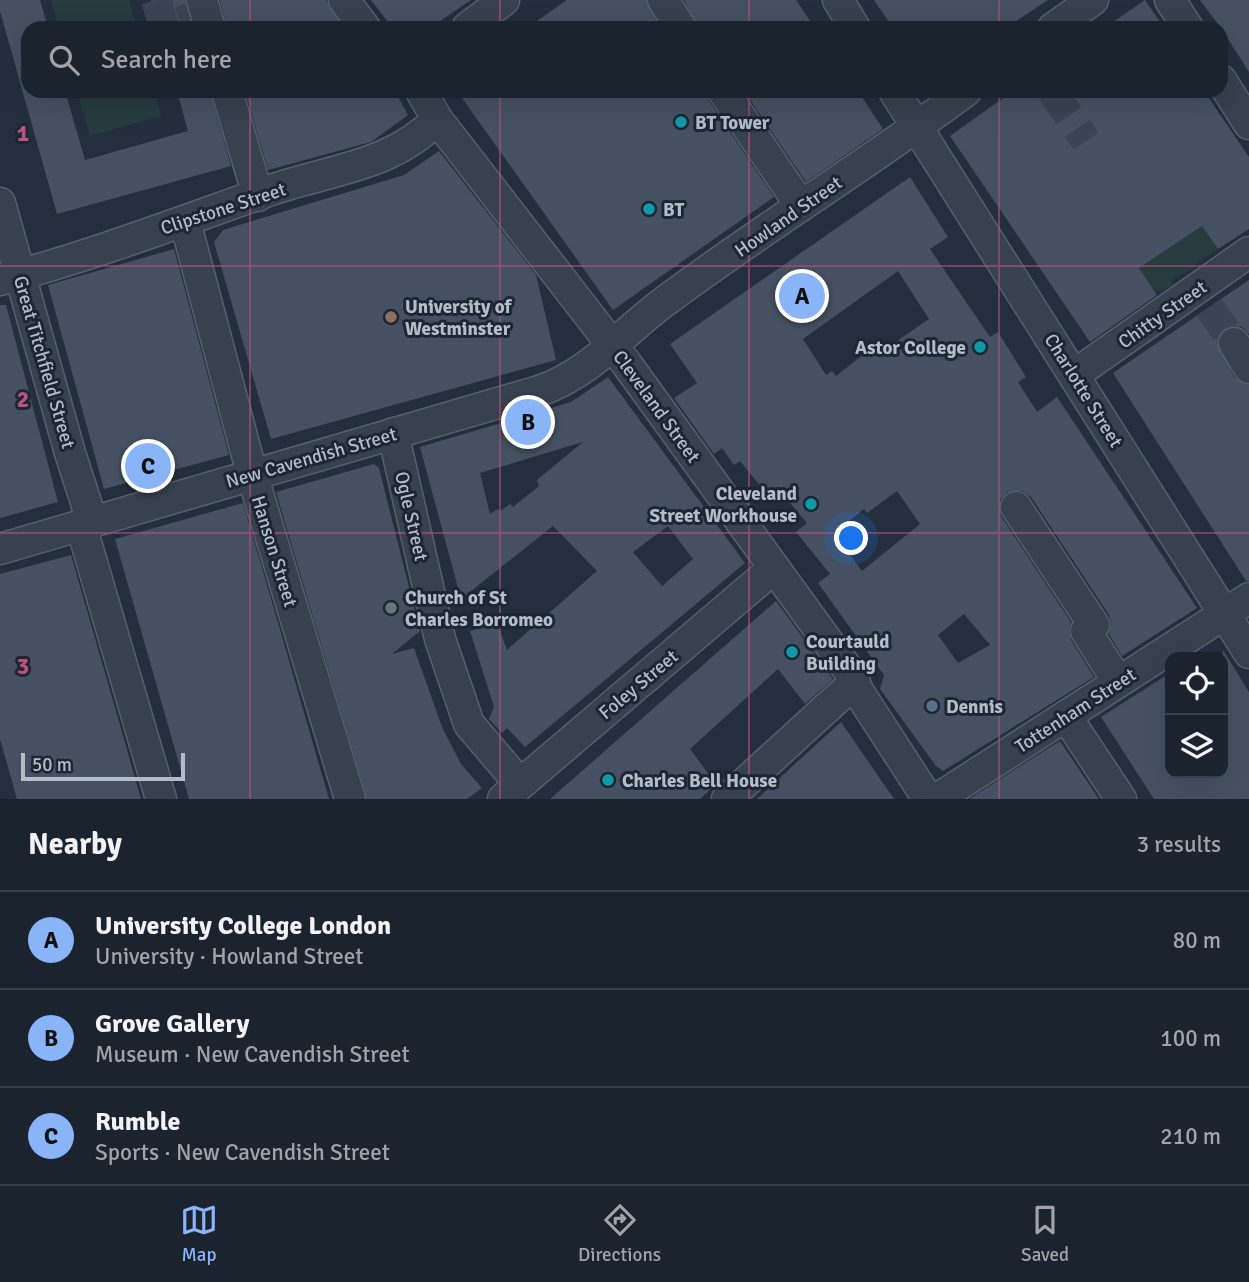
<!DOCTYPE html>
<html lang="en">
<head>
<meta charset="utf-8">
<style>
  body { margin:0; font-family:Signika,sans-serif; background:#282f3a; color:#f1f3f6 }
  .controls { position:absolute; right:21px; bottom:21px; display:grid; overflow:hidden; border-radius:14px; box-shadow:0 7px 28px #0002 }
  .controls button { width:63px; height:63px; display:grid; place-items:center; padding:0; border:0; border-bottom:2px solid #39404a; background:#1b232e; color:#f1f3f6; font:35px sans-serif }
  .scale { position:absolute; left:21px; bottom:18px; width:164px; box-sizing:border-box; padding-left:7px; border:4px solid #b4bcc9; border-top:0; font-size:19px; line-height:24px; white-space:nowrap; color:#b4bcc9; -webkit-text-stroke:5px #1d2633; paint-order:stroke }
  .you { position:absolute; left:852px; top:539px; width:24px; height:24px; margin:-18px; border:5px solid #fff; border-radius:50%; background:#1a73e8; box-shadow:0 0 0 10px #1a73e833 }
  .badge { display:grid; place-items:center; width:46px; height:46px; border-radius:50%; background:#8ab4f8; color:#111; font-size:23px; font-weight:700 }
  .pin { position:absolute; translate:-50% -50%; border:4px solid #fff; box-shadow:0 2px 7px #0006 }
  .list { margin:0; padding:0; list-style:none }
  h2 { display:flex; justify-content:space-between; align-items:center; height:91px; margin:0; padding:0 28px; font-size:30px }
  h2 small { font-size:23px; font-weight:400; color:#a0a4aa }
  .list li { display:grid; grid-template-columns:46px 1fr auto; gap:21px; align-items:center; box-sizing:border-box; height:98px; padding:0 28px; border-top:2px solid #39404a }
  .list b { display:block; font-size:26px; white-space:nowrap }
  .list p { margin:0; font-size:23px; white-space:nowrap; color:#a0a4aa }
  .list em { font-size:23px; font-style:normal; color:#a0a4aa }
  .icon { flex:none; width:38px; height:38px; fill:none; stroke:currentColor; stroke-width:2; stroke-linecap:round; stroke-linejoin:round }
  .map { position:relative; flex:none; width:1249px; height:799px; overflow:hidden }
  .search { position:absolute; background:#1b232e; box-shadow:0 7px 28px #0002; left:21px; right:21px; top:21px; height:77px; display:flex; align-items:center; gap:18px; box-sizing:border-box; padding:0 24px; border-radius:21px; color:#a0a4aa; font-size:26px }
  .sheet { height:385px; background:#1b232e }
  nav { display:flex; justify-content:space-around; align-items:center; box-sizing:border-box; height:98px; border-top:2px solid #39404a; background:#1b232e; font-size:19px; color:#a0a4aa }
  nav a { display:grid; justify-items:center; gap:4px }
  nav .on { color:#8ab4f8 }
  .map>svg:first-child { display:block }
  .green { fill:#263c3f }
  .building { fill:#455162; fill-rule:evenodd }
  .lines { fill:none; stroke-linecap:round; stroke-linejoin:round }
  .minor-tunnel { stroke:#3a4453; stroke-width:30; stroke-dasharray:30 15; stroke-linecap:butt }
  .minor-casing { stroke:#565f6c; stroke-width:33 }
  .minor { stroke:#38414e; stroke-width:30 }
  .grid { fill:none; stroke:#bd5182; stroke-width:2; stroke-opacity:0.55 }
  .culture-dot { fill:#0f9aa8; stroke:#1d2633; stroke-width:2.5 }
  .education-dot { fill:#8d6e63; stroke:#1d2633; stroke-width:2.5 }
  .worship-dot { fill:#6b7280; stroke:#1d2633; stroke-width:2.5 }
  .service-dot { fill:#5c6f8a; stroke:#1d2633; stroke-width:2.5 }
  .labels { text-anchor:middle; stroke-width:6; stroke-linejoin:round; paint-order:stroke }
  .poi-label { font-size:19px; font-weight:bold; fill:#b4bcc9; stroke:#1d2633; text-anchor:start }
  .street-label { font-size:19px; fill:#b4bcc9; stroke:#1d2633 }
  .grid-label { font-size:23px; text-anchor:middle; font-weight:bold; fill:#bd5182; stroke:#1d2633; stroke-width:6; stroke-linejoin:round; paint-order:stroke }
</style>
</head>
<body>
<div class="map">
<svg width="1249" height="799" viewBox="0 0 1249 799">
  <rect width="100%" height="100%" fill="#242f3e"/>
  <g class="green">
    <polygon points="51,0 129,0 137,28 59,28"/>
    <polygon points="77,91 154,91 161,116 90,136"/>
    <polygon points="1202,226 1218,249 1195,264 1196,267 1171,280 1173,285 1160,293 1158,289 1155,291 1139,268"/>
  </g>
  <g class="building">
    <polygon points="0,0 40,0 48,28 28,28 28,91 65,91 85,160 188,131 177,91 210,91 231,166 57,214 0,11"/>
    <polygon points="151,0 185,0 192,28 159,28"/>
    <polygon points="220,0 326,0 343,28 227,28"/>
    <polygon points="371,0 471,0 430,28 393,28"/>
    <polygon points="567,0 646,0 660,28 527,28"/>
    <polygon points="684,0 796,0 815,28 698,28"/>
    <polygon points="874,0 1048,0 1006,28 893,28"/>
    <polygon points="1145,0 1164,28 1104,28"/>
    <polygon points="1200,0 1249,0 1249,72 1221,28"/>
    <polygon points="245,91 395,91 408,115 371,142 268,170"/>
    <polygon points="457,91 706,91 709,101 774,197 613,310"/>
    <polygon points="744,91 858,91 883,129 806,182"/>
    <polygon points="1013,91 1204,91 1249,157 1249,229 1218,249 1202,226 1139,268 1157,295 1090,342 950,136"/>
    <polygon points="439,151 536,275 556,360 271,439 214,242 223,230 404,175"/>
    <path d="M 910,177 L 948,237 L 930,249 L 990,337 L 998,332 L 1026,377 L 1018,382 L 1037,412 L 1057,397 L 1197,608 L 1122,656 L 1109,634 L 1111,624 L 1109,615 L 1031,497 L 1023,491 L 1007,492 L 1000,500 L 1001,516 L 1071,622 L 1069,631 L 1071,640 L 1094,677 L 943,771 L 936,766 L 880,689 L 884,675 L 818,583 L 830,574 L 796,532 L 807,523 L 780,491 L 771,499 L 740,461 L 734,465 L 722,448 L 714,454 L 674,398 L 697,383 L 670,344 ZM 898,271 L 929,319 L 881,352 L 875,345 L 836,376 L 832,371 L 826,375 L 803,339 ZM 897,491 L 920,524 L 862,571 L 834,533 L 864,509 L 867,513 ZM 964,614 L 990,645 L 958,663 L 938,635 Z"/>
    <polygon points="174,249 229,455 104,489 48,285"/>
    <polygon points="1249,280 1249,334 1242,327 1233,326 1219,334 1217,343 1234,377 1249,385 1249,581 1246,581 1113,373"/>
    <polygon points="0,305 6,305 58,502 0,518"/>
    <path d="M 608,377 L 745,563 L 525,747 L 507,728 L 502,733 L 489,719 L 494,707 L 470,631 L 497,623 L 507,650 L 597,571 L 553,526 L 461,599 L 420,447 L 571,402 ZM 583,442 L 537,480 L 539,486 L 513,507 L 510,504 L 500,511 L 498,509 L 490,514 L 480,473 ZM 668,526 L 693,559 L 662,586 L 633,552 Z"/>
    <polygon points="374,464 379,468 420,631 392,654 414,648 442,727 461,764 482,788 467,799 367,799 276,492"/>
    <polygon points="243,503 277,619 329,799 189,799 115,539"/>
    <polygon points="71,555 118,718 141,799 17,799 0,739 0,574"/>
    <polygon points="776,601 833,679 805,704 778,669 690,749 716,784 700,799 550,799"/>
    <polygon points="1223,650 1249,692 1249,799 1154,799 1101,717 1170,673 1170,773 1223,773"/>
    <polygon points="841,722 894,799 757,799 797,762"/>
    <polygon points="1060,741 1099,799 969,799 1036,756"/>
  </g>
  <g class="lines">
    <g class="minor-tunnel">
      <polyline points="156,0 164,27 188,19 191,28"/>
      <polyline points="1052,91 1086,141"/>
      <polyline points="1209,307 1234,343"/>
    </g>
    <g class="minor-casing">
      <g id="minor">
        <polyline points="202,0 210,28"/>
        <polyline points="344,0 365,28"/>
        <polyline points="663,0 681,28"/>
        <polyline points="838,0 855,28"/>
        <polyline points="1170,0 1188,28"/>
        <polyline points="467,28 504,0"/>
        <polyline points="1053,28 1093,0"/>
        <polyline points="1221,80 1249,124"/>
        <polyline points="227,91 258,196"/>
        <polyline points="421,91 437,119 626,363 852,675 858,691 928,799"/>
        <polyline points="723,91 801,206"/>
        <polyline points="894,91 1249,653"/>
        <polyline points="0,203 70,453 92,521"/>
        <polyline points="185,221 252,474 350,799"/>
        <path d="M 0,280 C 91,256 180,222 268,191 C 327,170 392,167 437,119"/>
        <polyline points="1234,343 1249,368"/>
        <polyline points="1074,375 1249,252"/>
        <polyline points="393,433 440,639 469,724 520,784"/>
        <polyline points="1016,507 1094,625 1086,631 1118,682"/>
        <polyline points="81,525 161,799"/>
        <path d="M 0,549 L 539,391 C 590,374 623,332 664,302 C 763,228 868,164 966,91"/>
        <polyline points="1066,716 1121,799"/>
        <polyline points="503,799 774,568"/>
        <polyline points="727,799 854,683"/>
        <polyline points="937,799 1249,598"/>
      </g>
    </g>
    <use href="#minor" class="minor"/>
  </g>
  <path class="grid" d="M 250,0 L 250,28M 500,0 L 500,28M 749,0 L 749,28M 999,0 L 999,28M 250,91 L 250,799M 500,91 L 500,799M 749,91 L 749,799M 999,91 L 999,799M 0,266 L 1249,266M 0,533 L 1249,533"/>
  <g class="culture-dot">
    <circle cx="681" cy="122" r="7"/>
    <circle cx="649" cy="209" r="7"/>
    <circle cx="980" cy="347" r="7"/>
    <circle cx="811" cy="504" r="7"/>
    <circle cx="792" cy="652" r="7"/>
    <circle cx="608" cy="780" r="7"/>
  </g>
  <circle class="education-dot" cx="391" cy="317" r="7"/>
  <circle class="worship-dot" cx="391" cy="608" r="7"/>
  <circle class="service-dot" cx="932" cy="706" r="7"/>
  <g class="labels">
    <g class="poi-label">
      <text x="695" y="129">BT Tower</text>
      <text x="663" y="216">BT</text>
      <text x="405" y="313">University of<tspan x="405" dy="22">Westminster</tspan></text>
      <text x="966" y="354" text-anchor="end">Astor College</text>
      <text x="797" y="500" text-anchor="end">Cleveland<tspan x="797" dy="22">Street Workhouse</tspan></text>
      <text x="405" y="604">Church of St<tspan x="405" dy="22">Charles Borromeo</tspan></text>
      <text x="806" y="648">Courtauld<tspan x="806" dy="22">Building</tspan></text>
      <text x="946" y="713">Dennis</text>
      <text x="622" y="787">Charles Bell House</text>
    </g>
    <g class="street-label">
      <text transform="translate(223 208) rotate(-18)" y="7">Clipstone Street</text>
      <text transform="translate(788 216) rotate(-35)" y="7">Howland Street</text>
      <text transform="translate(1162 314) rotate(-35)" y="7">Chitty Street</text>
      <text transform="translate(45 362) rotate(74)" y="7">Great Titchfield Street</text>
      <text transform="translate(1084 390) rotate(58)" y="7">Charlotte Street</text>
      <text transform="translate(657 406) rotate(54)" y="7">Cleveland Street</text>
      <text transform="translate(311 457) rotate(-16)" y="7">New Cavendish Street</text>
      <text transform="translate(412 516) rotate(77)" y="7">Ogle Street</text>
      <text transform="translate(275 551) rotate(73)" y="7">Hanson Street</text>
      <text transform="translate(638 684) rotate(-40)" y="7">Foley Street</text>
      <text transform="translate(1075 710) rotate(-33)" y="7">Tottenham Street</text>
    </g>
  </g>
  <g class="grid-label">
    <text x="23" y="141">1</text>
    <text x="23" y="407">2</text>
    <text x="23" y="674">3</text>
  </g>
</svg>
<div class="controls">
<button><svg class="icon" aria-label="locate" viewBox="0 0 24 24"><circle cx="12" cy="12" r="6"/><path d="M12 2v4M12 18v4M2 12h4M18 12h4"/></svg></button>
<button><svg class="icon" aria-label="layers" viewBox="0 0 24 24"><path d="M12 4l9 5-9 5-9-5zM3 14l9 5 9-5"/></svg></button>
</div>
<div class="scale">50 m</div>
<div class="you"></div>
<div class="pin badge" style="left:802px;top:296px">A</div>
<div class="pin badge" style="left:528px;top:422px">B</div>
<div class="pin badge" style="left:148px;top:466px">C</div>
<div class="search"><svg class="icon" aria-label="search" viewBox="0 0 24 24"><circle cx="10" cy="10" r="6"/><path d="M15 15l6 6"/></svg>Search here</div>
</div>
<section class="sheet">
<h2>Nearby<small>3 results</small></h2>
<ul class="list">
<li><span class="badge">A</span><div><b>University College London</b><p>University · Howland Street</p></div><em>80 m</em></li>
<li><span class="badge">B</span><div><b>Grove Gallery</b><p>Museum · New Cavendish Street</p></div><em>100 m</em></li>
<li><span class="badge">C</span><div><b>Rumble</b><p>Sports · New Cavendish Street</p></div><em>210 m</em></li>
</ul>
</section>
<nav>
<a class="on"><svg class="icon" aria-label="map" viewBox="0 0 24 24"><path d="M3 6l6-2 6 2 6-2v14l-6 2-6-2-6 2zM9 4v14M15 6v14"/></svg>Map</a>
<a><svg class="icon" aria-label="directions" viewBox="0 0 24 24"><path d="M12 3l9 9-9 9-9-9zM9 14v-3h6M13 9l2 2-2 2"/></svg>Directions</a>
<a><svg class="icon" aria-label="saved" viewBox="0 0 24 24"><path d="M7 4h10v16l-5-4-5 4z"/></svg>Saved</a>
</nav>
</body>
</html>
